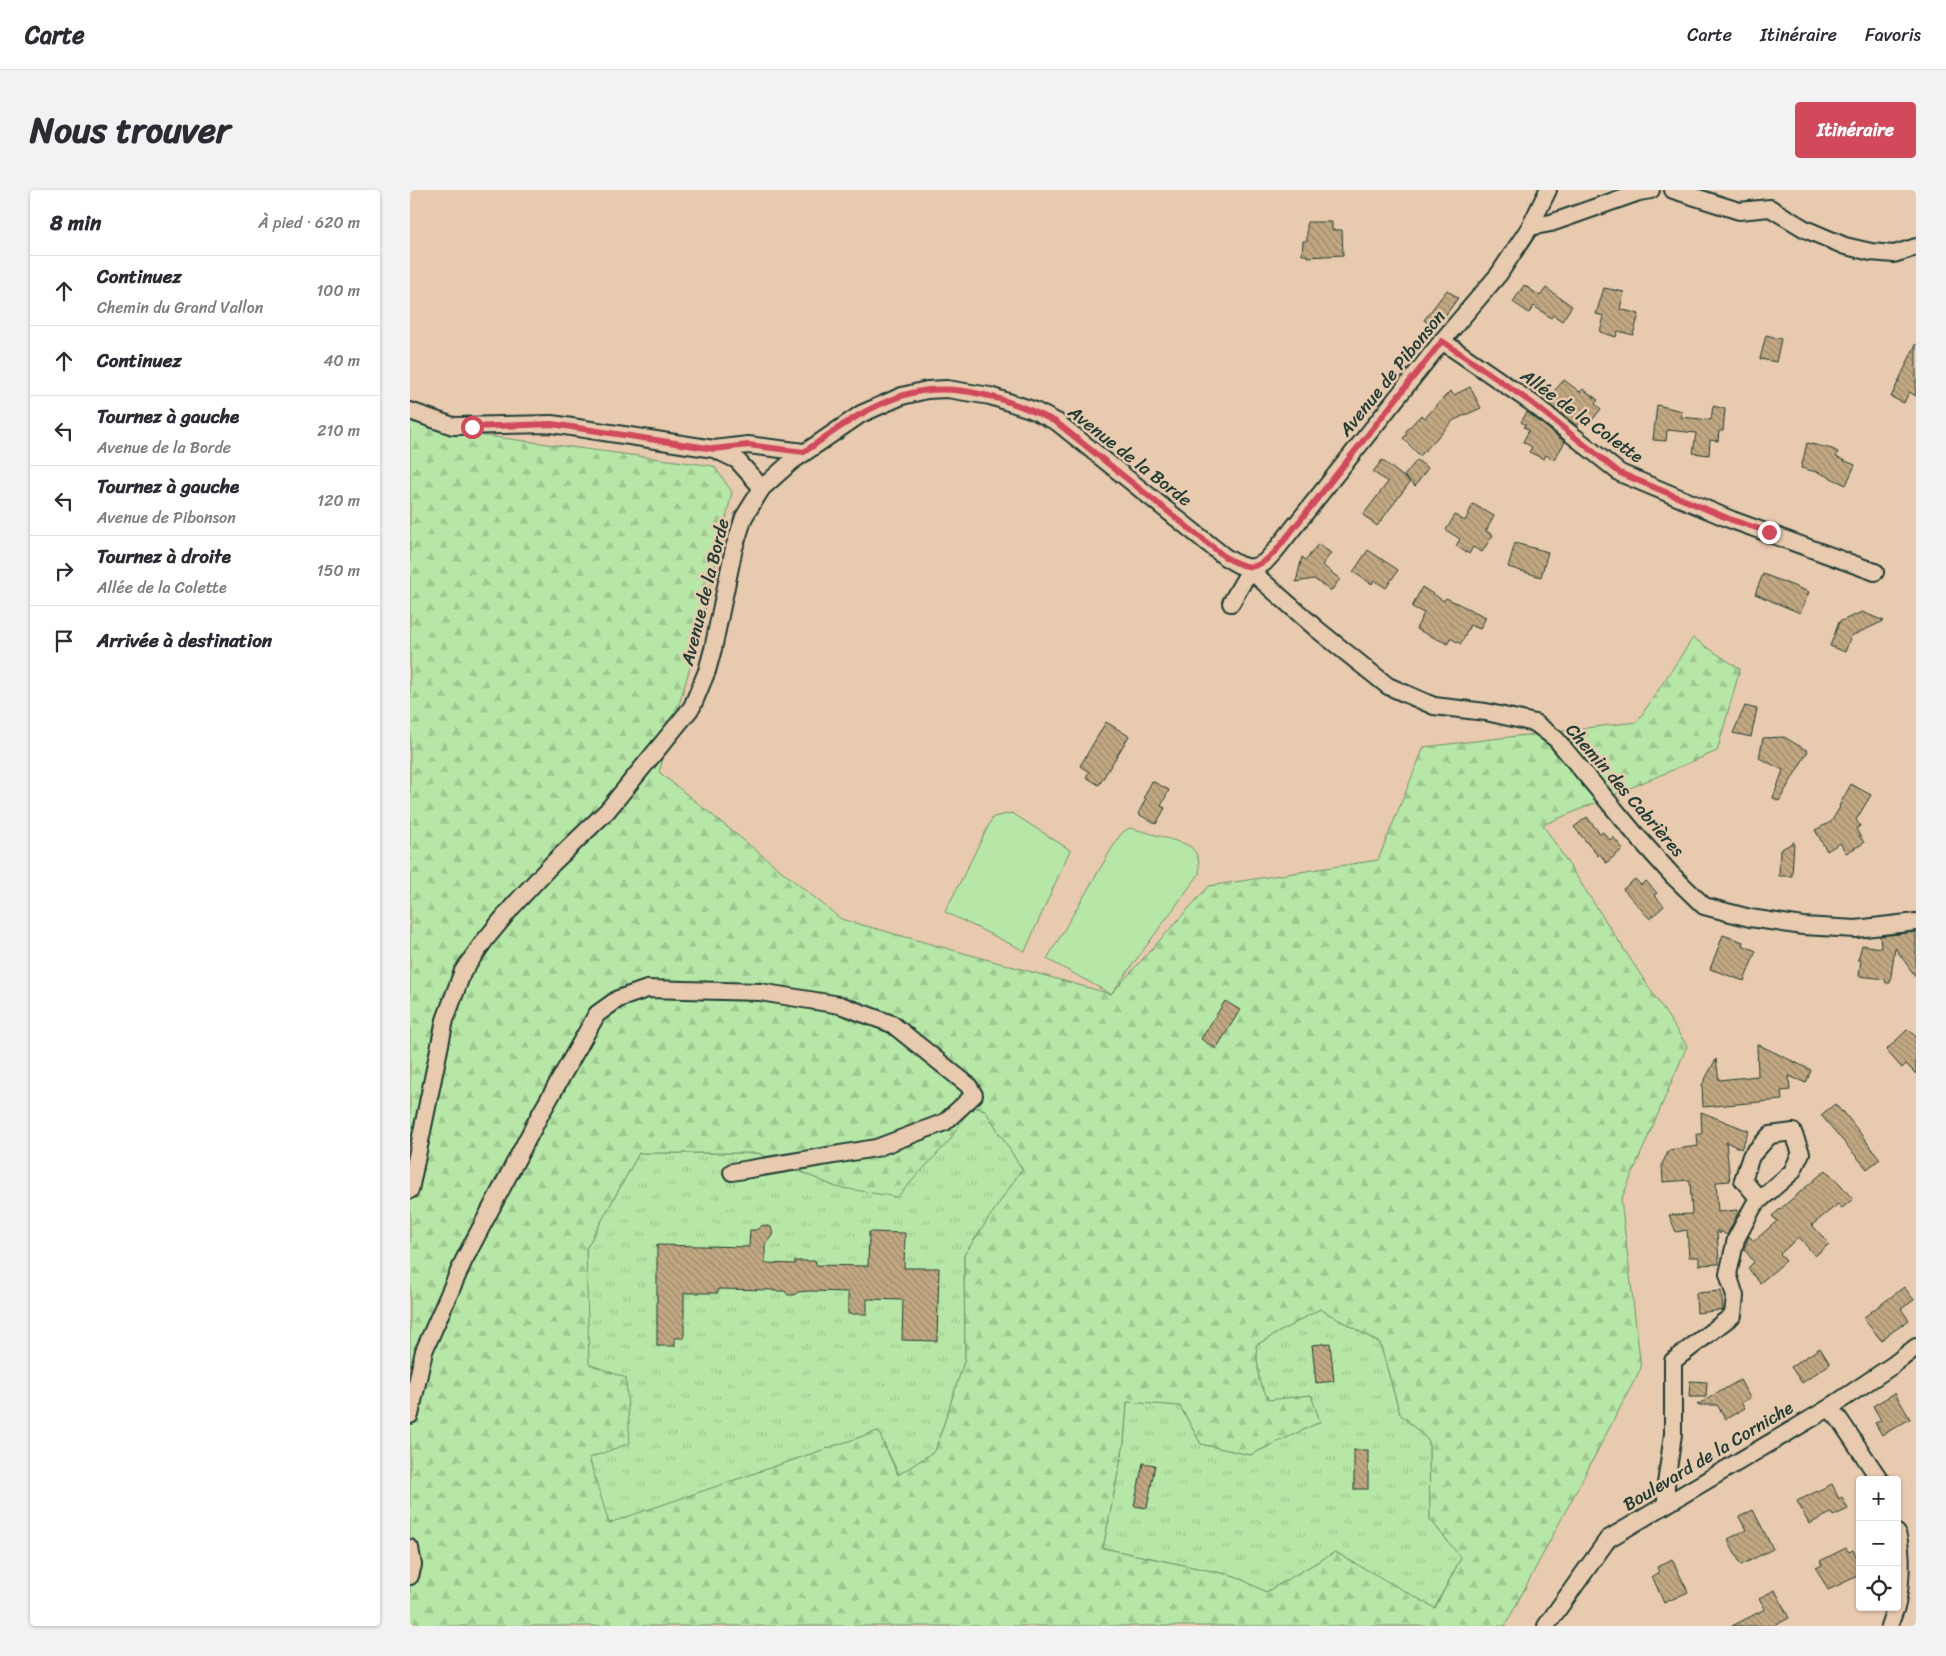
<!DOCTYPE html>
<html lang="fr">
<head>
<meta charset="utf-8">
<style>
  body { margin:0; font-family:Sriracha,sans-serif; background:#f2f2f3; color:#2b2b33 }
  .controls { position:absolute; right:15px; bottom:15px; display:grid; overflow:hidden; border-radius:5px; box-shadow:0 1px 4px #0004 }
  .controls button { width:45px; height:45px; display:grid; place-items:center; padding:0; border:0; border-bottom:1px solid #e1e1e2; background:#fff; color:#2b2b33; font:25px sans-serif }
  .stop { position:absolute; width:15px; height:15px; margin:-11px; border:4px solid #d1495b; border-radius:50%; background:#fff }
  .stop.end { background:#d1495b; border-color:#fff; box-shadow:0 1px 5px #0008 }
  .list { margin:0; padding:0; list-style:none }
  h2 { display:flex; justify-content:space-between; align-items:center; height:65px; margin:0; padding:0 20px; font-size:21px }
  h2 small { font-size:16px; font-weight:400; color:#7c7c81 }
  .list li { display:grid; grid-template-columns:32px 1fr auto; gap:15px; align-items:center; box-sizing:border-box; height:70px; padding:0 20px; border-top:1px solid #e1e1e2 }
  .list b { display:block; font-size:19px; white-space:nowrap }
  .list p { margin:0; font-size:16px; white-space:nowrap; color:#7c7c81 }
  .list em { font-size:16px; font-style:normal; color:#7c7c81 }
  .icon { flex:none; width:28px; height:28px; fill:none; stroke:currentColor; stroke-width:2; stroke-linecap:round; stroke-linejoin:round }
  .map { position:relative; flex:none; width:1506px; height:1436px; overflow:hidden; border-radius:5px }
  header { display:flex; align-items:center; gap:30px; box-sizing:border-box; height:70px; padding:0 25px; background:#fff; border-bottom:1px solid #e1e1e2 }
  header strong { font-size:24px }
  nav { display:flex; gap:28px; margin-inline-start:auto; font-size:18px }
  .intro { display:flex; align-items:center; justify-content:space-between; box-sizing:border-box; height:120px; padding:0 30px }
  h1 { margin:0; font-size:35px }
  .button { padding:12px 22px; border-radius:5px; background:#d1495b; color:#fff; font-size:18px; font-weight:700 }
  main { display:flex; gap:30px; padding:0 30px }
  aside { flex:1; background:#fff; border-radius:5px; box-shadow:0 1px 4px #0004 }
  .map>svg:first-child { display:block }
  .grass { fill:url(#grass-tufts); stroke:#6b926d }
  .forest { fill:url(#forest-firs); stroke:#6b926d; fill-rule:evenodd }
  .pitch { fill:#b7e7a6; stroke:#6b926d }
  .building { fill:url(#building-back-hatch); stroke:#1f3d34 }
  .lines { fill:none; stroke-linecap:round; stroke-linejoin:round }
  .minor-casing { stroke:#1f3d34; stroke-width:20 }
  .minor { stroke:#e8caae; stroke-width:16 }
  .route { stroke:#d1495b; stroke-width:6 }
  .labels { text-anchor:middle; stroke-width:5; stroke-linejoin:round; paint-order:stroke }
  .street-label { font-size:18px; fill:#1f3d34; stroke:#e8caae }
</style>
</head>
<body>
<header>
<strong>Carte</strong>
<nav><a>Carte</a><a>Itinéraire</a><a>Favoris</a></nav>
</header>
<div class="intro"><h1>Nous trouver</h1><a class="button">Itinéraire</a></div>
<main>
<aside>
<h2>8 min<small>À pied · 620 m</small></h2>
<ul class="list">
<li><svg class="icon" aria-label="ahead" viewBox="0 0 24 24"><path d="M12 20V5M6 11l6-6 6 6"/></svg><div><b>Continuez</b><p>Chemin du Grand Vallon</p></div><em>100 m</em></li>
<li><svg class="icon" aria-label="ahead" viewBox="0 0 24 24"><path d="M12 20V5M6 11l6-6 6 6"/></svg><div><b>Continuez</b></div><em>40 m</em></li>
<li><svg class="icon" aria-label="left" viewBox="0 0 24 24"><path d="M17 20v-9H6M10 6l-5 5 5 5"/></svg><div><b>Tournez à gauche</b><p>Avenue de la Borde</p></div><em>210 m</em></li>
<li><svg class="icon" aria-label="left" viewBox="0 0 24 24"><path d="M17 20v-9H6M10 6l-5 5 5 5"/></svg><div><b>Tournez à gauche</b><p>Avenue de Pibonson</p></div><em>120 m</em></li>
<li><svg class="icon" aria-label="right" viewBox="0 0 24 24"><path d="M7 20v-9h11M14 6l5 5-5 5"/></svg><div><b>Tournez à droite</b><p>Allée de la Colette</p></div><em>150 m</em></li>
<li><svg class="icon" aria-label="arrive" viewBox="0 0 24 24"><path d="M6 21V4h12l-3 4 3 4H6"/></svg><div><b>Arrivée à destination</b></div></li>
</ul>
</aside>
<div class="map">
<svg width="1506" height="1436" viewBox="0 0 1506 1436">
  <defs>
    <pattern id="grass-tufts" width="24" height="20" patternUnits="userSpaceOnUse" patternTransform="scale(1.25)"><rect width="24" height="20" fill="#b7e7a6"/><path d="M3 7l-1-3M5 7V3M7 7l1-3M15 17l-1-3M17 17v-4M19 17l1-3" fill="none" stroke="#9dc790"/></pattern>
    <pattern id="forest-firs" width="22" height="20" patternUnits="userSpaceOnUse" patternTransform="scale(1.25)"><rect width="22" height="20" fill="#b7e7a6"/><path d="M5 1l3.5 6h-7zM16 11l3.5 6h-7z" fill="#9dc790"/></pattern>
    <pattern id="building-back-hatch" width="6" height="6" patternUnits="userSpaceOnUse" patternTransform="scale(1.25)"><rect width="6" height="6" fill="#c2a882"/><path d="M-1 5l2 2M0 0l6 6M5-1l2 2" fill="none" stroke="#9d8a6b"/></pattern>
  </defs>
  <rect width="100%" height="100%" fill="#e8caae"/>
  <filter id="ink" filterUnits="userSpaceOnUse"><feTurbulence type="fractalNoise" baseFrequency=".02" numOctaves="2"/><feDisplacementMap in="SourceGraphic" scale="10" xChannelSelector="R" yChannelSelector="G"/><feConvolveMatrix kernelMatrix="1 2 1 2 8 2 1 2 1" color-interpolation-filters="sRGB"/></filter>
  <g filter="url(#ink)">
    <g class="grass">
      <polygon points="560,916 575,920 613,980 554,1065 555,1169 525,1261 489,1285 468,1241 198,1334 179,1267 176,1059 229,963 348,963 426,997"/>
      <polygon points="910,1119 970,1153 990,1224 1019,1251 1020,1329 1051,1368 1024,1419 925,1362 856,1402 825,1386 693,1358 714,1253 717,1211 770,1216 791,1254 840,1265 910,1232 901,1205 859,1211 849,1191 846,1155"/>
    </g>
    <path class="forest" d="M 0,228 L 24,239 L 304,276 L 322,302 L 289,447 L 249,582 L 431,729 L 701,804 L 799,696 L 968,670 L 1014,557 L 1227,532 L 1283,448 L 1330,479 L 1307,561 L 1133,635 L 1277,856 L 1211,1010 L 1231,1178 L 1095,1436 L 0,1436 ZM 561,916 L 575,920 L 612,979 L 554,1065 L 555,1169 L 525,1261 L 488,1285 L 468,1241 L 199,1333 L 179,1268 L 220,1253 L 216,1188 L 179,1174 L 176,1059 L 229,963 L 348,963 L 426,997 L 487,1007 L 540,950 ZM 910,1119 L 970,1153 L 990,1224 L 1019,1251 L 1020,1329 L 1051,1368 L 1025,1418 L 925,1362 L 856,1402 L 825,1386 L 693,1358 L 714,1253 L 717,1212 L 770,1216 L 791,1254 L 840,1265 L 910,1232 L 901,1205 L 859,1210 L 849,1191 L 846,1155 Z"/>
    <g class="pitch">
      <polygon points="602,623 660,660 615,761 535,722 583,627"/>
      <path d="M 719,638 C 729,640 772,652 779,656 C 789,662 790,675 789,684 L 701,804 L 637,769 L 708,648 L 713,642 Z"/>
    </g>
    <g class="building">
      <polygon points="897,32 922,32 922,40 932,40 933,65 897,67 897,65 892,65 893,51 897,51"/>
      <polygon points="1114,95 1130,106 1136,98 1162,116 1152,131 1143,125 1141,128 1124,116 1119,123 1103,112"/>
      <polygon points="1194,98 1214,102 1210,119 1229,124 1223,145 1208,141 1206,147 1190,142 1194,126 1186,124"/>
      <polygon points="1037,100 1048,108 1026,138 1014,130"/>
      <polygon points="1356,145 1371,149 1366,172 1350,169"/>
      <polygon points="1506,154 1506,206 1499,202 1494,213 1481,207"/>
      <polygon points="1154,190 1170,202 1173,199 1188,210 1185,214 1191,219 1179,234 1173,230 1167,236 1135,211"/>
      <polygon points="1060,197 1071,218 1044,230 1010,266 993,248 997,244 995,242 1011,225 1015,228 1040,201 1044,205"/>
      <polygon points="1247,215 1272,221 1271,227 1301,230 1303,216 1315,219 1313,241 1309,241 1308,251 1300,250 1299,265 1283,263 1286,243 1257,240 1256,251 1243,250"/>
      <polygon points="1117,222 1155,252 1144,270 1136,265 1134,269 1119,262 1122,257 1113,252 1119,240 1114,237 1116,235 1111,232"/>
      <polygon points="1397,253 1422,259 1428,262 1426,267 1445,275 1436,295 1410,283 1391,278"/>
      <polygon points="972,270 1000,292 967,336 953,325 978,292 963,282"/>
      <polygon points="1007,270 1018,278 1005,296 994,286"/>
      <polygon points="1063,314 1084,326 1076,341 1083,345 1072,362 1063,357 1059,364 1046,356 1050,349 1036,340 1045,325 1055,331"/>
      <polygon points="1105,353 1138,362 1131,387 1098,377"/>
      <polygon points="908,354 921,363 912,375 930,389 921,401 904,389 886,392 892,367 896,370"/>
      <polygon points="958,360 988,380 976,398 964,390 962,394 943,382"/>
      <polygon points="1353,384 1399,402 1390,423 1345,404"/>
      <polygon points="1012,397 1034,411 1036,408 1076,427 1070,439 1060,435 1051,454 1040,448 1038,454 1006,439 1014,423 1002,417"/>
      <polygon points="1452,422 1474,431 1441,446 1435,462 1420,456 1429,432"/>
      <polygon points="1335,516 1347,519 1341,547 1323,543"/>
      <polygon points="696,532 719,546 689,595 676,587 679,582 670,576"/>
      <polygon points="1374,547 1398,561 1369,611 1363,608 1373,580 1349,568 1353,548"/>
      <polygon points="742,591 759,600 751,616 755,618 746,634 728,624 736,608 734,607"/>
      <polygon points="1441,594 1461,605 1446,630 1450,636 1446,639 1454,653 1436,663 1430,653 1417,661 1405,640 1421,632 1430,617 1429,616"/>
      <polygon points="1177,627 1190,644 1193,642 1200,650 1203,647 1213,659 1196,673 1190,664 1188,666 1164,637"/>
      <polygon points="1384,652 1382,686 1369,686 1370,660"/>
      <polygon points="1225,689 1231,695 1236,691 1247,703 1244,705 1254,716 1240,729 1213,699"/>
      <polygon points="1506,742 1506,787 1485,758 1480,793 1476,793 1475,789 1449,786 1451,770 1448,770 1452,755 1471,758 1470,746"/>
      <polygon points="1313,745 1333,752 1332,755 1346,761 1334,791 1300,779"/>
      <polygon points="815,811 830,820 806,859 791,849"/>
      <polygon points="1498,839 1506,847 1506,884 1496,874 1492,878 1476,860"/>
      <polygon points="1347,854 1401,880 1396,893 1379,886 1380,900 1371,901 1372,910 1293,917 1292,895 1306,869 1309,890 1348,886"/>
      <polygon points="1425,914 1432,922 1433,921 1470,969 1457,979 1411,925"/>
      <polygon points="1291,922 1339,941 1331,959 1316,952 1320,991 1306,992 1308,1022 1327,1020 1327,1025 1317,1045 1310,1041 1310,1044 1307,1040 1309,1074 1289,1075 1289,1067 1279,1067 1277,1040 1266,1042 1259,1025 1282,1024 1280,990 1253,992 1252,974 1259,960 1288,956 1287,944 1292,944"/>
      <polygon points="1416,980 1443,1009 1432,1018 1428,1014 1402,1035 1419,1054 1405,1066 1389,1047 1370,1064 1376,1071 1350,1093 1338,1078 1344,1072 1334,1059 1339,1046 1344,1051 1367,1031 1362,1026"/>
      <polygon points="353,1035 361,1037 363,1044 355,1055 355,1073 385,1074 385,1071 406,1071 406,1075 458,1076 459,1042 495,1043 494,1078 529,1078 527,1151 492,1150 493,1110 457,1109 457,1124 438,1124 438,1102 400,1101 388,1102 384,1105 378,1105 375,1101 363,1101 363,1100 308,1099 308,1103 274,1103 274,1148 265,1148 265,1156 247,1156 247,1055 339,1057 340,1040 346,1040"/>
      <polygon points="1494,1097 1504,1110 1491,1119 1499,1130 1471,1150 1453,1128"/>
      <polygon points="1311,1101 1313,1120 1287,1123 1286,1103"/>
      <polygon points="920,1153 924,1191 906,1193 902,1155"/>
      <polygon points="1410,1158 1420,1174 1392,1193 1381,1177"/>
      <polygon points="1330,1190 1340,1208 1331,1213 1335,1218 1316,1229 1307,1215 1287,1215"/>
      <polygon points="1280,1191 1297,1192 1296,1207 1279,1207"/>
      <polygon points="1485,1203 1500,1229 1472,1245 1465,1233 1471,1230 1463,1216"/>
      <rect x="944" y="1260" width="14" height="39"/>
      <polygon points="733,1273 745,1275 737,1318 724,1316"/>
      <polygon points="1422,1294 1429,1309 1432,1307 1438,1319 1423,1326 1421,1323 1399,1334 1387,1311"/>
      <polygon points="1343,1320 1363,1359 1331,1375 1318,1349 1336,1340 1329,1327"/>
      <polygon points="1436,1358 1439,1362 1443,1360 1450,1373 1450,1385 1418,1400 1406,1378 1412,1375 1410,1371"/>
      <polygon points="1262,1369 1278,1402 1254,1413 1242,1386 1249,1383 1247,1377"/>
      <polygon points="1365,1400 1379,1428 1364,1436 1322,1436 1355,1419 1349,1408"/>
    </g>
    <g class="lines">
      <g class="minor-casing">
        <g id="minor">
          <polyline points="1263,0 1329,21 1360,18 1395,39 1435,56 1461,62 1484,64 1506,57"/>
          <polyline points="1120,37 1141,33 1229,2 1241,0"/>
          <polyline points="1032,151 1122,213 1210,283 1322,330 1465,382"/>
          <polyline points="0,221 43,236 142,234 304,259 327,270 352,298"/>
          <polyline points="304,259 338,255 394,262"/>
          <polyline points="841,378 849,388 908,440 978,496 1024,516 1076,522 1125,533 1146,549 1226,645 1262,685 1294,716 1340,728 1393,736 1446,739 1506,732"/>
          <polyline points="841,378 854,373 865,361 1032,151 1089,84 1120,37 1138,0"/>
          <polyline points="821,413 841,378"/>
          <polyline points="0,1000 35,830 53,781 75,750 103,716 142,674 197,621 282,517 297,481 303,459 324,358 334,327 352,298 381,272 451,224 492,206 517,200 537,199 580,206 623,220 647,232 815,367 829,375 841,378"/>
          <polyline points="1419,1218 1429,1229 1470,1290"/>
          <polyline points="0,1225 14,1161 54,1070 131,923 187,824 208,809 237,799 350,802 430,815 482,834 558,895 564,905 535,932 466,958 322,982"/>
          <polyline points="1256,1314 1256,1294 1263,1244 1263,1171 1323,1125 1325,1106 1318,1084 1326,1049 1344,1015 1382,982 1391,963 1383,942 1360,945 1341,966 1333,990 1350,1010"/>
          <path d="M 1487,1343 C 1493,1364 1491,1393 1487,1414"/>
          <polyline points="0,1358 3,1375 0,1386"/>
          <polyline points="1136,1436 1198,1349 1419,1218 1483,1175 1506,1157"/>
          <polyline points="1479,1436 1486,1417"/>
        </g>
      </g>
      <use href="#minor" class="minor"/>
    </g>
  </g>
  <g class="lines" filter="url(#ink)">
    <path class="route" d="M 62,237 L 142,234 L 304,259 L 338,255 L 394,262 C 413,249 431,235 451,224 C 471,213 496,202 519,200 C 563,196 608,213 646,232 L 815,367 C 838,380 846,381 865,362 L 1032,151 L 1122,213 L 1210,283 L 1322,330 L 1359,342"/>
  </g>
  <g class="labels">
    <g class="street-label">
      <text transform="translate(982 183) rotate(-51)" y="6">Avenue de Pibonson</text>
      <text transform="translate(1172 226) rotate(36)" y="6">Allée de la Colette</text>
      <text transform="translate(720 266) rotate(38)" y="6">Avenue de la Borde</text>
      <text transform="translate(295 402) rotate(-76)" y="6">Avenue de la Borde</text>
      <text transform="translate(1215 600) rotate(49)" y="6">Chemin des Cabrières</text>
      <text transform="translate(1298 1266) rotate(-31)" y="6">Boulevard de la Corniche</text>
    </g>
  </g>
</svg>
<div class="controls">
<button>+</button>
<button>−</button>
<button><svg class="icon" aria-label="locate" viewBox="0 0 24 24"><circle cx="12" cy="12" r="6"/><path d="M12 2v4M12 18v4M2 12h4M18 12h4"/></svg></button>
</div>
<div class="stop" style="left:62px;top:237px"></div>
<div class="stop end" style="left:1359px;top:342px"></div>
</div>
</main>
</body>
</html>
